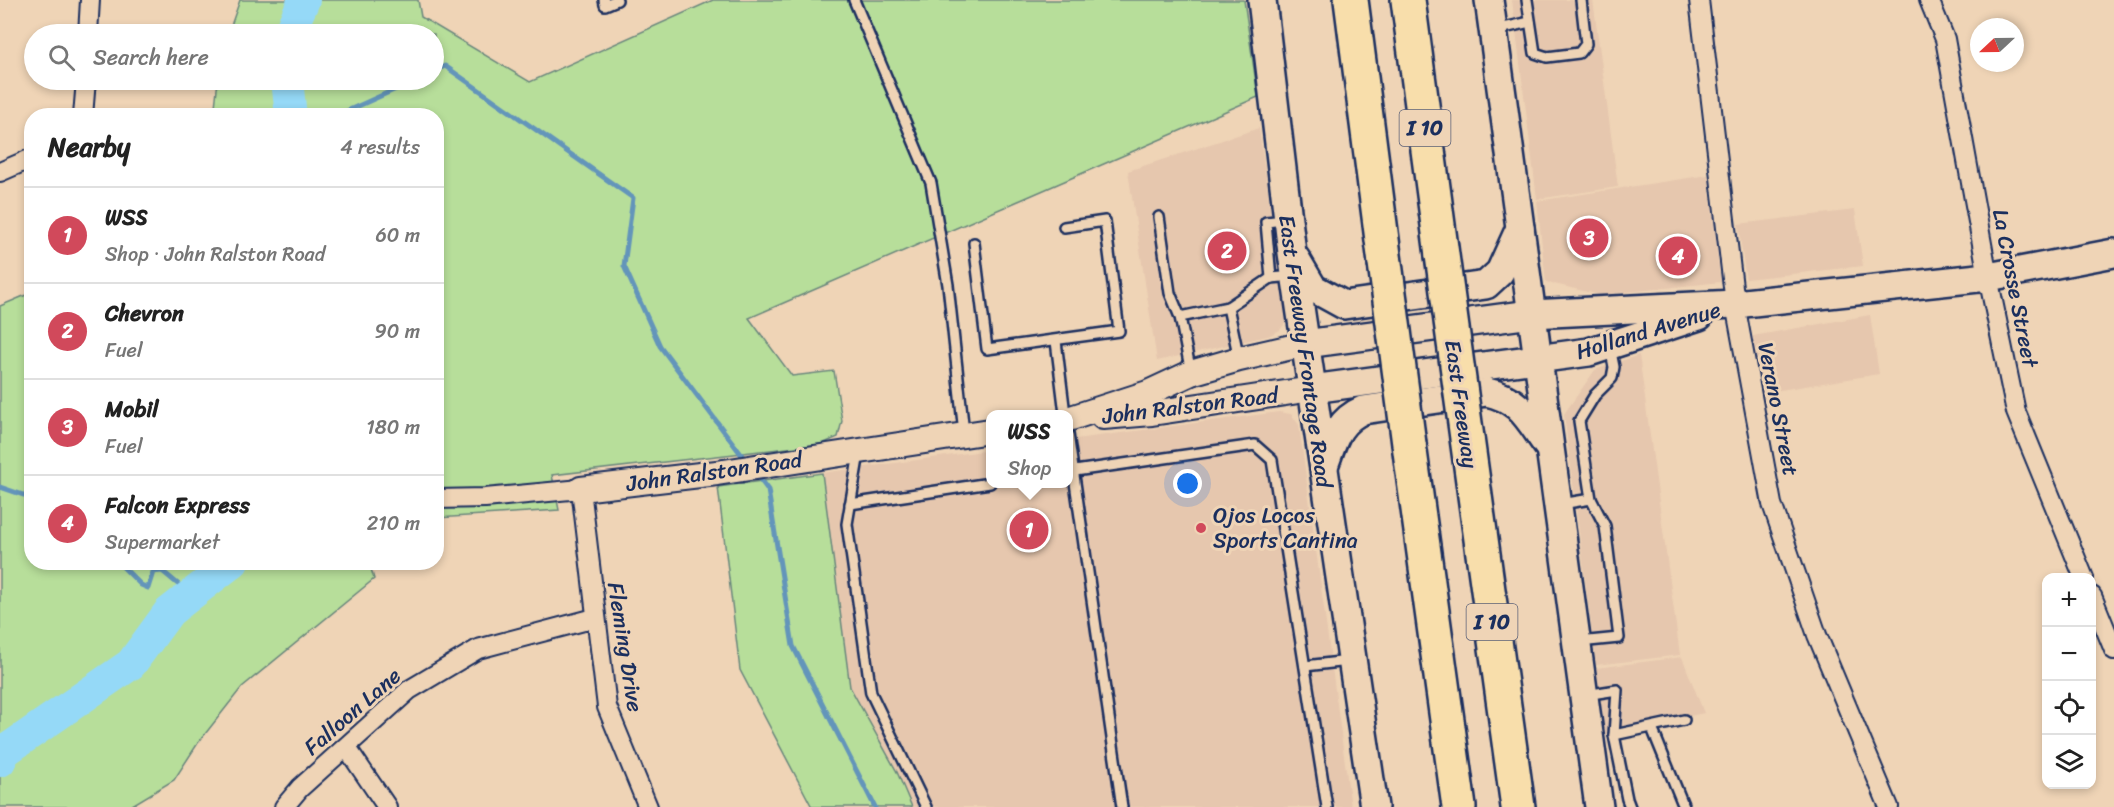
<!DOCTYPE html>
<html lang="en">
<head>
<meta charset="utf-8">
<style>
  body { margin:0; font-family:Sriracha,sans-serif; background:#f6f6f6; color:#222 }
  .controls { position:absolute; right:18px; bottom:18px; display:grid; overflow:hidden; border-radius:12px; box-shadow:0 3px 9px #0003 }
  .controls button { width:54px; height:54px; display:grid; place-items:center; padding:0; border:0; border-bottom:2px solid #e0e0e0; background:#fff; color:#222; font:30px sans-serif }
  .compass { position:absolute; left:1970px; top:18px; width:54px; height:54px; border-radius:50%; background:#fff; box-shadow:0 3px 9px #0003; rotate:248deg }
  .you { position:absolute; left:1188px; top:484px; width:21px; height:21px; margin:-15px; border:4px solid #fff; border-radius:50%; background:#1a73e8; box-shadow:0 0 0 9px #1a73e833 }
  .badge { display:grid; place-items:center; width:39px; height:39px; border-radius:50%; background:#d1495b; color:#fff; font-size:20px; font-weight:700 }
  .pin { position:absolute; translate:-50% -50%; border:3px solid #fff; box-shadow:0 2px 6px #0006 }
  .popup { position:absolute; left:986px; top:410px; width:87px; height:78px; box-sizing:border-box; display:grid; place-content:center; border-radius:12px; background:#fff; filter:drop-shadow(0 2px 4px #0005); font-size:20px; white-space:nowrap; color:#767676 }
  .popup b { font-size:22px; color:#222 }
  .popup::after { content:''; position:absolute; left:50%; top:100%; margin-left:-12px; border:12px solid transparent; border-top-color:#fff }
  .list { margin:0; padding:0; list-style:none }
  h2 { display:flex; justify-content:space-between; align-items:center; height:78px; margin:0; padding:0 24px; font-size:26px }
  h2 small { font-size:20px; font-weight:400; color:#767676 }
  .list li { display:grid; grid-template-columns:39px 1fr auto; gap:18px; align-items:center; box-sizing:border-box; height:96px; padding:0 24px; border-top:2px solid #e0e0e0 }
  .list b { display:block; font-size:22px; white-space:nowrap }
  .list p { margin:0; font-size:20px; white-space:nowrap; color:#767676 }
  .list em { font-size:20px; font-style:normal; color:#767676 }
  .icon { flex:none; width:33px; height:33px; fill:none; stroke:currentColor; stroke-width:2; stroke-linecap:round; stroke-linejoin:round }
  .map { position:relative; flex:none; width:2114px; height:807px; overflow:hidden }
  .search { position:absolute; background:#fff; box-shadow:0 3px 9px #0003; left:24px; top:24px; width:420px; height:66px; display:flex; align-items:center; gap:15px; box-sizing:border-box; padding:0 21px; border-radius:33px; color:#767676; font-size:22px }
  .panel { position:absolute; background:#fff; box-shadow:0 3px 9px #0003; left:24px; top:108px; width:420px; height:462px; border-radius:24px }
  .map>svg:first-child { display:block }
  .built { fill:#e6c7ae }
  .green { fill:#b7de9a; stroke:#69867c; stroke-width:1.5 }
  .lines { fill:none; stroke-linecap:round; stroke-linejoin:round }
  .stream { stroke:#6495ba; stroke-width:5 }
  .river { stroke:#95d9f7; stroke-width:32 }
  .service-casing { stroke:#1b2f5e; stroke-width:14 }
  .minor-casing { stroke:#1b2f5e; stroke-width:22 }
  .tertiary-casing { stroke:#1b2f5e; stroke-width:28 }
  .secondary-casing { stroke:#1b2f5e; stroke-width:32 }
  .motorway-casing { stroke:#1b2f5e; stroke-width:38 }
  .service { stroke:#efd4b6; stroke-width:9 }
  .minor { stroke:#efd4b6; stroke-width:18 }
  .tertiary { stroke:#efd4b6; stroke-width:24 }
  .secondary { stroke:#efd4b6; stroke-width:27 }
  .motorway { stroke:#f8deab; stroke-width:33 }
  .motorway-bridge-casing { stroke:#1b2f5e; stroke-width:38; stroke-linecap:butt }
  .motorway-bridge { stroke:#f8deab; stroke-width:33 }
  .poi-dot { fill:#d1495b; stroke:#efd4b6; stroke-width:2 }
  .labels { text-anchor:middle; stroke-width:6; stroke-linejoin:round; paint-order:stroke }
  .shield { fill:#efd4b6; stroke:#5b6078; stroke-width:1.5 }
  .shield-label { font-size:21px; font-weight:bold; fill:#1b2f5e }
  .street-label { font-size:22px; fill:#1b2f5e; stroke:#efd4b6 }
  .poi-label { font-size:22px; fill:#1b2f5e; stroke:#efd4b6; text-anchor:start }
</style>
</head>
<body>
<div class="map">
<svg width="2114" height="807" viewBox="0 0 2114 807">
  <rect width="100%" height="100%" fill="#efd4b6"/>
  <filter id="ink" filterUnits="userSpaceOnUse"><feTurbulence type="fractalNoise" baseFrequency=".0167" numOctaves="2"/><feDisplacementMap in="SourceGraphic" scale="12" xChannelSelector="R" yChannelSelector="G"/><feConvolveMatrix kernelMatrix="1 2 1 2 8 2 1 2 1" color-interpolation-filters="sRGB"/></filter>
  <g filter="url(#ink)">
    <g class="built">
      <polygon points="1512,0 1593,0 1618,187 1537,199"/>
      <polygon points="1259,128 1287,321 1280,330 1268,336 1157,361 1128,171"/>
      <polygon points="1708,175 1721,282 1600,295 1546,282 1537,201"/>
      <polygon points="1855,210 1863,266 1746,279 1738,224"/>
      <polygon points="1870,315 1879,374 1762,393 1753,336"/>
      <polygon points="1639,355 1680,655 1596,665 1564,414 1595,370"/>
      <polygon points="1279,412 1291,414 1299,425 1351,807 912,807 897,772 850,687 822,473 990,450 990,484 1068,484 1068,440"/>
      <polygon points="1682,657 1704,713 1605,734 1596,668"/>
    </g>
    <g class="green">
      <polygon points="240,0 418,0 421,17 530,82 713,0 1244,0 1258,97 749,318 792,376 834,371 842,421 838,437 822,444 552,475 559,510 437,518 436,116 214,116 218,80 434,80 434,34 228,34"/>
      <polygon points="31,293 32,562 369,562 374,579 242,687 198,743 174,780 129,807 0,807 0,306"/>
      <polygon points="822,473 850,687 897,772 912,807 812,807 740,670 718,487"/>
    </g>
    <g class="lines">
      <g class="stream">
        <polyline points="434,71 445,66 633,198 624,266 660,346 747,462"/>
        <polyline points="291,111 308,116"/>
        <polyline points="336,116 416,80"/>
        <polyline points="756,474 768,490 793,646 875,807"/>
        <polyline points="0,487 32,498"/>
        <path d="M 118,562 L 141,585 L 148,588 L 153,572 L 162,571 C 173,579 180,588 193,594"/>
      </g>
      <g class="river">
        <polyline points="289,34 304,0"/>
        <polyline points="287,80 291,116"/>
        <polyline points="0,761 5,751 131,664 169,612 233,562"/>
      </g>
      <g class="service-casing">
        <g id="service">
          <polyline points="604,0 605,5 617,0"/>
          <polyline points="854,0 931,183 948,285 964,433"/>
          <polyline points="1527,0 1535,53 1547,57 1579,53 1586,44 1581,0"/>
          <polyline points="1495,30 1530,22"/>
          <polyline points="1159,217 1170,293 1180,317"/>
          <polyline points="1284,220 1266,222 1271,278 1294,276"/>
          <polyline points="974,243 987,349 1119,331 1105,221 1064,227"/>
          <polyline points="1228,307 1271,278"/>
          <polyline points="1056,341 1065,414"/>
          <polyline points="1191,373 1180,317 1228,307 1239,359"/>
          <polyline points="1068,434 1122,807"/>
          <polyline points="859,453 847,524 871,693 926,807"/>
          <polyline points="1068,472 1255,445 1272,460 1327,807"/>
          <polyline points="850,504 990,483"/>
          <polyline points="1561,504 1591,499"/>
          <polyline points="1579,642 1619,638 1605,526 1591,499 1579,421 1595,395 1612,378 1614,367 1610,347"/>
          <polyline points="1305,666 1349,661"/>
          <polyline points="1585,695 1617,690 1614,735 1627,799 1630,807"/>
          <polyline points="1652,728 1684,807"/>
          <polyline points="1614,735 1684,720"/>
        </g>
      </g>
      <g class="minor-casing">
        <g id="minor">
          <polyline points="1699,0 1735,304 1772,504 1817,635 1889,807"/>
          <polyline points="1929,0 1945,39 1988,277 2016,412 2084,578"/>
          <polyline points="88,34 90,0"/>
          <polyline points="83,116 86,80"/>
          <polyline points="0,172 32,158"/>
          <polyline points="436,499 485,498 581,489 607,707 648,807"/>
          <polyline points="2092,596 2114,650"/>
          <polyline points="347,748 387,807"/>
          <polyline points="284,807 300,788 409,690 478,649 595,618"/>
        </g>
      </g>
      <g class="tertiary-casing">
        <g id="tertiary">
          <polyline points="1103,417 1152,413 1312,389"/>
          <polyline points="1068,419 1148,393 1191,373 1239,359 1305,344"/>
          <polyline points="581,489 717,473 990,431"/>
        </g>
      </g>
      <g class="secondary-casing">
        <g id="secondary">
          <polyline points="1262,0 1292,253 1374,807"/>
          <polyline points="1489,0 1599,807"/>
          <polyline points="1296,259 1313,288 1344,305 1486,285 1500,272 1520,228"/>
          <polyline points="1305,344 1531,314 1735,304 1988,277 2114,253"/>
          <polyline points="1312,389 1589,352 1699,316"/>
          <path d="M 1324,466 C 1333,442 1337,421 1363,410 L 1487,392 C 1520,399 1528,419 1547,445"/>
        </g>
      </g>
      <g class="motorway-casing">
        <g id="motorway">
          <polyline points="1351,0 1385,263"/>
          <polyline points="1408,0 1442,255"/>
          <polyline points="1467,438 1518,807"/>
          <polyline points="1409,444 1459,807"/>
        </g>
      </g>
      <use href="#service" class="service"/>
      <use href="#minor" class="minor"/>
      <use href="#tertiary" class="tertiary"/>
      <use href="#secondary" class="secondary"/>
      <use href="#motorway" class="motorway"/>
      <g class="motorway-bridge-casing">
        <g id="motorway-bridge">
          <polyline points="1442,255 1467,438"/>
          <polyline points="1385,263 1409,444"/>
        </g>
      </g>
      <use href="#motorway-bridge" class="motorway-bridge"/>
    </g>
  </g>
  <circle class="poi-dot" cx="1201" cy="528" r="6"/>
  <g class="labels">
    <g class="shield">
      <rect x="1399.5" y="110" width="51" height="36" rx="4.5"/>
      <rect x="1466.5" y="604" width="51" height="36" rx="4.5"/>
    </g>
    <g class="shield-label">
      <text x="1425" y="135">I 10</text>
      <text x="1492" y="629">I 10</text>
    </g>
    <g class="street-label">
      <text transform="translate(2016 288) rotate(79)" y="8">La Crosse Street</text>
      <text transform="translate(1648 330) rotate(-17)" y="8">Holland Avenue</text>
      <text transform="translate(1306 351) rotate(82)" y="8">East Freeway Frontage Road</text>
      <text transform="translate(1462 404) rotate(82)" y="8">East Freeway</text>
      <text transform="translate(1190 405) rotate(-7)" y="8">John Ralston Road</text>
      <text transform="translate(1779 409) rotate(79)" y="8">Verano Street</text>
      <text transform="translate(714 471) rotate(-8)" y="8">John Ralston Road</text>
      <text transform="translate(626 647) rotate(81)" y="8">Fleming Drive</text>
      <text transform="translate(352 711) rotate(-41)" y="8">Falloon Lane</text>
    </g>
    <g class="poi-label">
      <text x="1213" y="523">Ojos Locos<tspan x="1213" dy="25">Sports Cantina</tspan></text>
    </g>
  </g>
</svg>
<div class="controls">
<button>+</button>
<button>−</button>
<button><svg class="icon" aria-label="locate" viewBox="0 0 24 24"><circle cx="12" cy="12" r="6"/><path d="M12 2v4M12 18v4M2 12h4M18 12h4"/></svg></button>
<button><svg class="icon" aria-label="layers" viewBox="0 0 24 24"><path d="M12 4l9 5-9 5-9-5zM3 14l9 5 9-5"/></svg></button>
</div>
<svg class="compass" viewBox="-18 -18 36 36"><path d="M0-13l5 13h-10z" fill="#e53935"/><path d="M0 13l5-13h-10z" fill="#767676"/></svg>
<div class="you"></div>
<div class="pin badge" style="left:1029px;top:530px">1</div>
<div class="popup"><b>WSS</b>Shop</div>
<div class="pin badge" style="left:1227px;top:251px">2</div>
<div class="pin badge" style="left:1589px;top:238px">3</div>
<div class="pin badge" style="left:1678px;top:256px">4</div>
<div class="search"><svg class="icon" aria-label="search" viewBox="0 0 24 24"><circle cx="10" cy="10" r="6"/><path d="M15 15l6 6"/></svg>Search here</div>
<section class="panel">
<h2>Nearby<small>4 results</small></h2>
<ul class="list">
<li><span class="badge">1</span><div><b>WSS</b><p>Shop · John Ralston Road</p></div><em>60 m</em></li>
<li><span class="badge">2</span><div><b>Chevron</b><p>Fuel</p></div><em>90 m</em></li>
<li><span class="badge">3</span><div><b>Mobil</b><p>Fuel</p></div><em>180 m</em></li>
<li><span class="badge">4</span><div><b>Falcon Express</b><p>Supermarket</p></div><em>210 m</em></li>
</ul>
</section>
</div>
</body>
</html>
